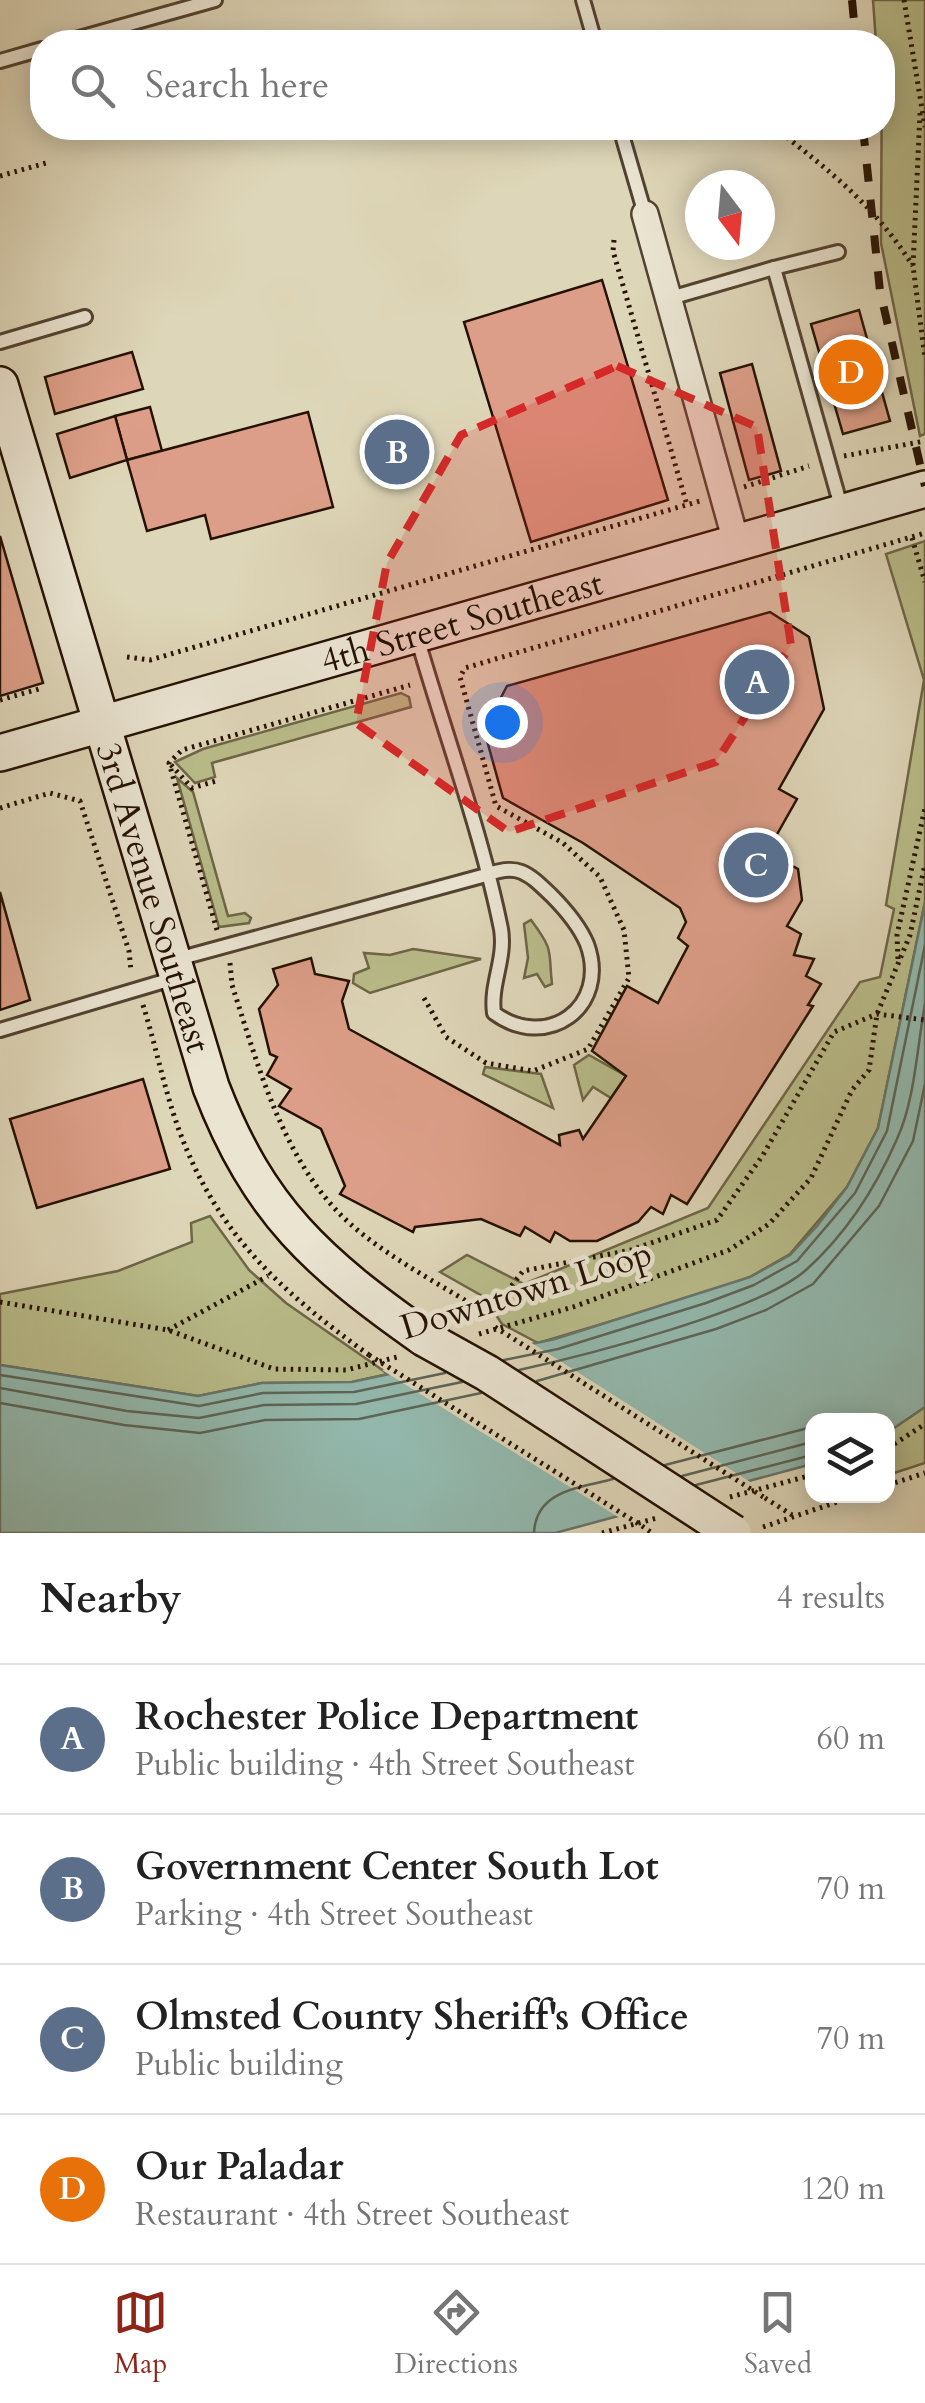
<!DOCTYPE html>
<html lang="en">
<head>
<meta charset="utf-8">
<style>
  body { margin:0; font-family:Cardo,serif; background:#f6f6f6; color:#222 }
  .controls { position:absolute; right:30px; bottom:30px; display:grid; overflow:hidden; border-radius:20px; box-shadow:0 5px 25px #0003 }
  .controls button { width:90px; height:90px; display:grid; place-items:center; padding:0; border:0; border-bottom:2px solid #e0e0e0; background:#fff; color:#222; font:50px sans-serif }
  .compass { position:absolute; left:685px; top:170px; width:90px; height:90px; border-radius:50%; background:#fff; box-shadow:0 5px 25px #0003; rotate:164deg }
  .you { position:absolute; left:502px; top:722px; width:35px; height:35px; margin:-25px; border:8px solid #fff; border-radius:50%; background:#1a73e8; box-shadow:0 0 0 15px #1a73e833 }
  .badge { display:grid; place-items:center; width:65px; height:65px; border-radius:50%; background:#8f2418; color:#fff; font-size:32px; font-weight:700 }
  .pin { position:absolute; translate:-50% -50%; border:5px solid #fff; box-shadow:0 2px 10px #0006 }
  .list { margin:0; padding:0; list-style:none }
  h2 { display:flex; justify-content:space-between; align-items:center; height:130px; margin:0; padding:0 40px; font-size:42px }
  h2 small { font-size:32px; font-weight:400; color:#767676 }
  .list li { display:grid; grid-template-columns:65px 1fr auto; gap:30px; align-items:center; box-sizing:border-box; height:150px; padding:0 40px; border-top:2px solid #e0e0e0 }
  .list b { display:block; font-size:38px; white-space:nowrap }
  .list p { margin:0; font-size:32px; white-space:nowrap; color:#767676 }
  .list em { font-size:32px; font-style:normal; color:#767676 }
  .icon { flex:none; width:55px; height:55px; fill:none; stroke:currentColor; stroke-width:2; stroke-linecap:round; stroke-linejoin:round }
  .map { position:relative; flex:none; width:925px; height:1533px; overflow:hidden }
  .search { position:absolute; background:#fff; box-shadow:0 5px 25px #0003; left:30px; right:30px; top:30px; height:110px; display:flex; align-items:center; gap:25px; box-sizing:border-box; padding:0 35px; border-radius:40px; color:#767676; font-size:38px }
  .sheet { height:730px; background:#fff }
  nav { display:flex; justify-content:space-around; align-items:center; box-sizing:border-box; height:140px; border-top:2px solid #e0e0e0; background:#fff; font-size:28px; color:#767676 }
  nav a { display:grid; justify-items:center; gap:5px }
  nav .on { color:#8f2418 }
  .map>svg:first-child { display:block }
  .green { fill:#b9bc8a; stroke:#6e6646; stroke-width:2.5 }
  .water { fill:#93b9ae; stroke:#677669; stroke-width:2.5 }
  .pier { fill:#ded6b8 }
  .lines { fill:none; stroke-linecap:round; stroke-linejoin:round }
  .shore { stroke:#5c6558; stroke-width:2.5 }
  .building { fill:#dc9e88; stroke:#241102; stroke-width:2.5 }
  .lane-casing { stroke:#524230; stroke-width:18 }
  .street-casing { stroke:#524230; stroke-width:30 }
  .secondary-casing { stroke:#241102; stroke-width:40 }
  .path { stroke:#241102; stroke-width:5; stroke-dasharray:2.5 5; stroke-linecap:butt }
  .lane { stroke:#eae4d1; stroke-width:12 }
  .street { stroke:#eae4d1; stroke-width:25 }
  .secondary { stroke:#eae4d1; stroke-width:35 }
  .rail { stroke:#241102; stroke-width:8; stroke-dasharray:18 18; stroke-linecap:butt }
  .secondary-bridge-casing { stroke:#241102; stroke-width:40; stroke-linecap:butt }
  .path-bridge { stroke:#241102; stroke-width:5; stroke-dasharray:2.5 5; stroke-linecap:butt }
  .secondary-bridge { stroke:#eae4d1; stroke-width:35 }
  .marked { fill:#d62828; fill-opacity:0.2; stroke:#d62828; stroke-width:8; stroke-dasharray:20 12; stroke-linejoin:round }
  .labels { text-anchor:middle; stroke-width:9; stroke-linejoin:round; paint-order:stroke }
  .street-label { font-size:35px; fill:#241102; stroke:#eae4d1 }
</style>
</head>
<body>
<div class="map">
<svg width="925" height="1533" viewBox="0 0 925 1533">
  <rect width="100%" height="100%" fill="#ded6b8"/>
  <filter id="stains"><feTurbulence type="fractalNoise" baseFrequency=".002" numOctaves="4"/><feColorMatrix values="0 0 0 0 .2 0 0 0 0 .09 0 0 0 0 .02 0 0 0 .5 -.17"/></filter>
  <radialGradient id="worn" r=".72"><stop offset=".6" stop-color="#630" stop-opacity="0"/><stop offset="1" stop-color="#630" stop-opacity=".3"/></radialGradient>
  <g class="green">
    <polygon points="873,0 925,0 925,434 920,436 881,243 882,42 876,42"/>
    <polygon points="925,541 925,902 878,1128 847,1187 790,1254 750,1277 703,1294 538,1343 502,1324 484,1297 440,1272 467,1255 524,1284 708,1208 860,982 880,977 894,909 886,905 924,680 886,554"/>
    <polygon points="401,693 409,697 411,707 212,763 215,777 195,783 175,762 203,749"/>
    <polygon points="177,778 193,792 228,916 245,913 251,918 249,923 219,927"/>
    <path d="M 531,920 C 555,952 548,950 552,984 L 545,987 L 537,974 L 524,978 L 528,958 L 524,924 Z"/>
    <polygon points="413,949 481,959 370,993 353,983 354,974 369,968 364,953 390,955"/>
    <polygon points="589,1055 626,1076 611,1098 593,1087 583,1100 574,1065"/>
    <polygon points="485,1067 541,1074 553,1108 483,1074"/>
    <polygon points="210,1216 249,1270 286,1303 388,1374 352,1382 262,1383 198,1396 0,1365 0,1294 118,1271 192,1242 191,1223"/>
    <polygon points="925,1407 925,1463 888,1475 888,1432"/>
  </g>
  <polygon class="water" points="925,902 925,1407 888,1432 888,1420 812,1420 812,1464 555,1533 0,1533 0,1365 198,1396 262,1383 352,1382 555,1339 750,1277 790,1255 817,1226 847,1187 878,1128"/>
  <polygon class="pier" points="527,1340 755,1485 623,1520 382,1370"/>
  <g class="lines">
    <g class="shore">
      <polyline points="504,1360 558,1349 706,1303 754,1285 797,1261 855,1193 887,1131 925,945"/>
      <path d="M 519,1370 C 583,1356 760,1311 806,1270 C 845,1235 876,1187 897,1139 C 915,1100 917,1047 925,1004"/>
      <polyline points="0,1375 199,1406 263,1393 354,1392 445,1373"/>
      <polyline points="537,1381 716,1329 766,1310 813,1284 879,1206 913,1141 925,1084"/>
      <polyline points="0,1388 127,1411 199,1418 264,1405 356,1404 462,1382"/>
      <polyline points="0,1403 124,1425 200,1433 265,1420 359,1419 481,1393"/>
      <polyline points="665,1465 812,1427"/>
      <polyline points="682,1476 812,1442"/>
      <polyline points="696,1485 812,1455"/>
      <path d="M 534,1533 C 536,1490 580,1488 613,1479"/>
    </g>
  </g>
  <g class="building">
    <polygon points="602,280 668,500 531,542 464,322"/>
    <polygon points="859,310 890,421 843,434 811,324"/>
    <polygon points="132,352 143,389 55,414 45,377"/>
    <polygon points="752,364 781,471 749,480 720,373"/>
    <polygon points="150,407 162,451 127,460 115,416"/>
    <polygon points="308,412 333,507 211,539 205,515 147,531 127,460"/>
    <polygon points="115,416 127,460 70,478 57,434"/>
    <polygon points="0,536 43,683 0,696"/>
    <polygon points="770,612 809,637 824,709 779,789 797,799 767,852 798,869 802,900 787,926 801,934 794,955 814,959 806,976 821,984 808,1005 813,1006 687,1204 671,1195 663,1214 651,1207 638,1222 597,1241 570,1241 555,1232 550,1242 525,1227 520,1236 481,1219 415,1227 413,1232 340,1194 345,1186 321,1129 279,1106 291,1089 267,1075 277,1057 270,1054 259,1009 278,985 273,969 311,958 315,974 349,981 342,1001 349,1029 560,1145 559,1135 579,1130 583,1139 626,1076 592,1051 627,986 658,1003 688,946 678,938 686,922 680,908 583,843 503,798 484,730 507,686"/>
    <polygon points="0,892 30,1000 0,1010"/>
    <polygon points="143,1079 170,1169 37,1208 10,1119"/>
  </g>
  <g class="lines">
    <g class="lane-casing">
      <g id="lane">
        <polyline points="583,0 595,42"/>
        <polyline points="65,42 215,0"/>
        <polyline points="0,61 42,49"/>
        <polyline points="620,128 645,214"/>
        <polyline points="774,268 838,252"/>
        <polyline points="667,299 774,268 842,510"/>
        <polyline points="0,342 85,317"/>
        <path d="M 174,960 L 486,875 C 518,863 527,872 551,895 C 565,909 579,925 587,944 C 610,1007 547,1052 494,1013 C 490,984 506,959 501,929 C 482,834 444,731 417,637"/>
        <polyline points="0,1030 175,978"/>
      </g>
    </g>
    <g class="street-casing">
      <polyline id="street" points="645,214 737,545"/>
    </g>
    <g class="secondary-casing">
      <g id="secondary">
        <path id="s1" d="M 0,385 L 211,1087 C 259,1212 318,1263 424,1338"/>
        <path id="s2" d="M 0,753 L 925,489"/>
      </g>
    </g>
    <g class="path">
      <polyline points="904,0 925,127"/>
      <polyline points="920,113 913,266 925,358"/>
      <path d="M 775,128 C 831,172 874,205 913,266"/>
      <polyline points="0,176 46,163"/>
      <polyline points="614,240 613,251 687,505"/>
      <polyline points="844,456 925,441"/>
      <polyline points="744,487 809,466"/>
      <polyline points="912,538 925,582"/>
      <polyline points="127,657 150,660 700,501"/>
      <polyline points="0,700 39,689"/>
      <polyline points="171,765 192,788 216,781"/>
      <polyline points="0,808 50,793 80,801 129,951 131,971"/>
      <polyline points="217,930 169,763 182,750 410,685"/>
      <polyline points="898,959 897,935 925,808"/>
      <path d="M 230,963 L 232,985 C 259,1068 285,1169 355,1228 C 394,1261 445,1287 489,1315 L 523,1271 L 631,1250 L 717,1220 L 763,1155 L 834,1032 L 877,1014 L 925,1020"/>
      <polyline points="424,998 446,1037 486,1063 533,1071 588,1049 629,978 624,930 600,877 563,843 496,806 460,677 465,668 925,533"/>
      <path d="M 143,1005 C 156,1046 164,1089 179,1130 C 218,1236 281,1291 369,1355"/>
      <polyline points="0,1302 168,1330 274,1369 346,1370 401,1356"/>
      <polyline points="168,1330 268,1276"/>
      <polyline points="479,1334 573,1307 729,1250 769,1224 811,1178 852,1090 869,1070 877,1014 910,935 925,864"/>
      <polyline points="888,1448 925,1424"/>
      <polyline points="888,1485 925,1473"/>
      <polyline points="730,1497 812,1475"/>
      <polyline points="765,1498 792,1515"/>
      <polyline points="642,1526 652,1533"/>
      <polyline points="763,1527 855,1496"/>
      <polyline points="602,1533 657,1518"/>
    </g>
    <use href="#lane" class="lane"/>
    <use href="#street" class="street"/>
    <use href="#secondary" class="secondary"/>
    <g class="rail">
      <polyline points="852,0 856,42"/>
      <polyline points="863,128 880,291 925,486"/>
    </g>
    <g class="secondary-bridge-casing">
      <polyline id="secondary-bridge" points="424,1338 487,1373 733,1533"/>
    </g>
    <g class="path-bridge">
      <polyline points="495,1327 765,1498"/>
      <polyline points="369,1355 642,1526"/>
    </g>
    <use href="#secondary-bridge" class="secondary-bridge"/>
  </g>
  <path class="marked" d="M 617,366 L 757,427 L 791,645 L 716,762 L 509,832 L 356,723 L 387,563 L 461,435 Z"/>
  <g class="labels">
    <g class="street-label">
      <text dy="12" stroke="none"><textPath href="#s2" startOffset="480">4th Street Southeast</textPath></text>
      <text dy="12" stroke="none"><textPath href="#s1" startOffset="535">3rd Avenue Southeast</textPath></text>
      <text transform="translate(526 1290) rotate(-17)" y="12">Downtown Loop</text>
    </g>
  </g>
  <rect width="100%" height="100%" filter="url(#stains)"/>
  <rect width="100%" height="100%" fill="url(#worn)"/>
</svg>
<div class="controls">
<button><svg class="icon" aria-label="layers" viewBox="0 0 24 24"><path d="M12 4l9 5-9 5-9-5zM3 14l9 5 9-5"/></svg></button>
</div>
<svg class="compass" viewBox="-18 -18 36 36"><path d="M0-13l5 13h-10z" fill="#e53935"/><path d="M0 13l5-13h-10z" fill="#767676"/></svg>
<div class="you"></div>
<div class="pin badge" style="left:757px;top:682px;background:#5c6f8a">A</div>
<div class="pin badge" style="left:397px;top:452px;background:#5c6f8a">B</div>
<div class="pin badge" style="left:756px;top:865px;background:#5c6f8a">C</div>
<div class="pin badge" style="left:851px;top:372px;background:#e8710a">D</div>
<div class="search"><svg class="icon" aria-label="search" viewBox="0 0 24 24"><circle cx="10" cy="10" r="6"/><path d="M15 15l6 6"/></svg>Search here</div>
</div>
<section class="sheet">
<h2>Nearby<small>4 results</small></h2>
<ul class="list">
<li><span class="badge" style="background:#5c6f8a">A</span><div><b>Rochester Police Department</b><p>Public building · 4th Street Southeast</p></div><em>60 m</em></li>
<li><span class="badge" style="background:#5c6f8a">B</span><div><b>Government Center South Lot</b><p>Parking · 4th Street Southeast</p></div><em>70 m</em></li>
<li><span class="badge" style="background:#5c6f8a">C</span><div><b>Olmsted County Sheriff's Office</b><p>Public building</p></div><em>70 m</em></li>
<li><span class="badge" style="background:#e8710a">D</span><div><b>Our Paladar</b><p>Restaurant · 4th Street Southeast</p></div><em>120 m</em></li>
</ul>
</section>
<nav>
<a class="on"><svg class="icon" aria-label="map" viewBox="0 0 24 24"><path d="M3 6l6-2 6 2 6-2v14l-6 2-6-2-6 2zM9 4v14M15 6v14"/></svg>Map</a>
<a><svg class="icon" aria-label="directions" viewBox="0 0 24 24"><path d="M12 3l9 9-9 9-9-9zM9 14v-3h6M13 9l2 2-2 2"/></svg>Directions</a>
<a><svg class="icon" aria-label="saved" viewBox="0 0 24 24"><path d="M7 4h10v16l-5-4-5 4z"/></svg>Saved</a>
</nav>
</body>
</html>
